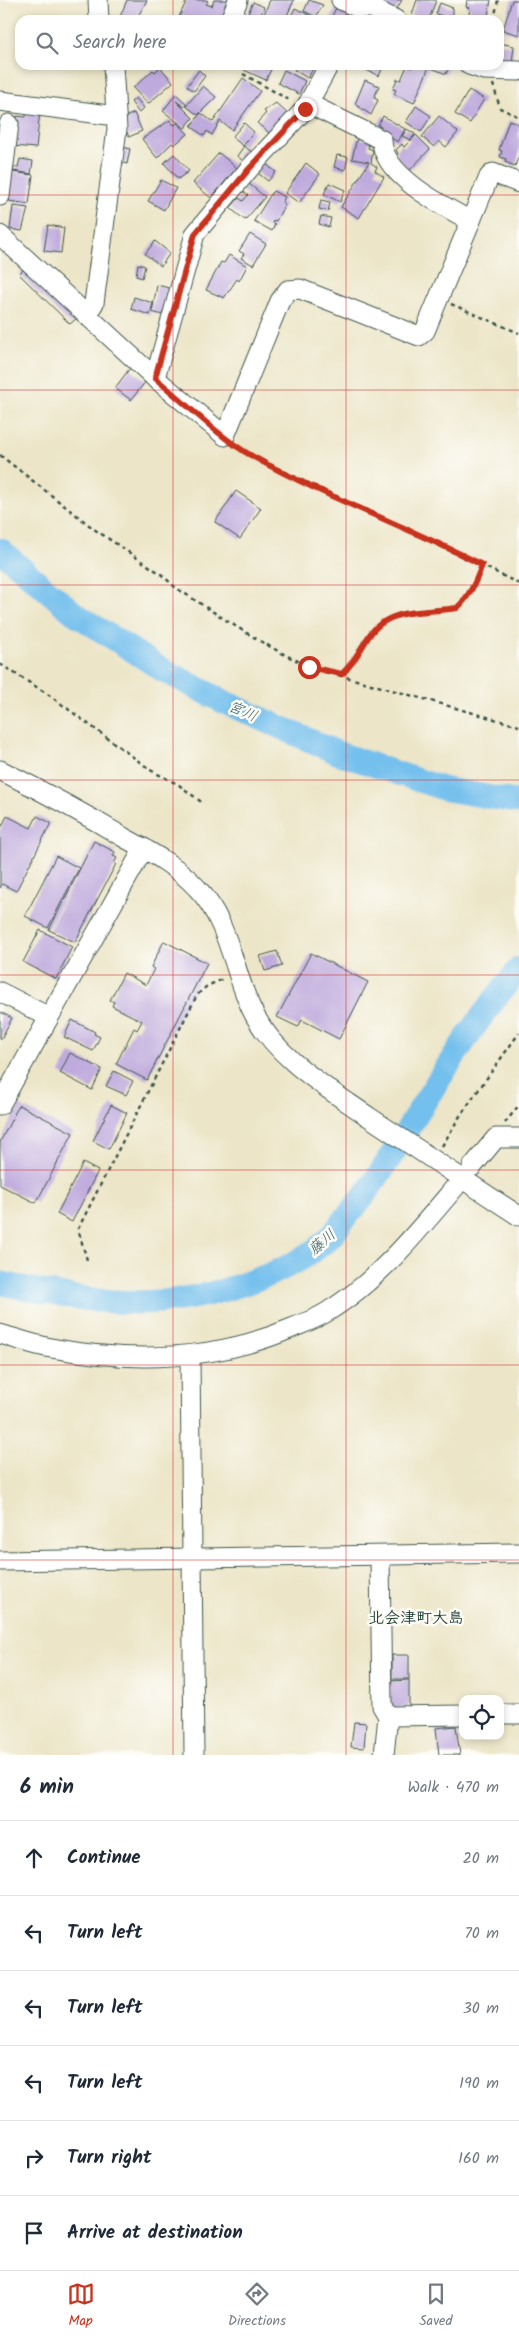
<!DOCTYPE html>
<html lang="en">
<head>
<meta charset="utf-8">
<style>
  body { margin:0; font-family:Kalam,"Klee One",sans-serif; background:#f2f2f3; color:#1f2937 }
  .controls { position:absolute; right:15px; bottom:15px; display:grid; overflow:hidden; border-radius:10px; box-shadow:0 2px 8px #0003 }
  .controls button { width:45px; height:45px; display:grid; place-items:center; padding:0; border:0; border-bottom:1px solid #e0e1e3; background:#fff; color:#1f2937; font:25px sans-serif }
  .stop { position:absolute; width:15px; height:15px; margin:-11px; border:4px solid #c8321e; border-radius:50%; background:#fff }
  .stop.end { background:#c8321e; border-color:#fff; box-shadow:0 1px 5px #0008 }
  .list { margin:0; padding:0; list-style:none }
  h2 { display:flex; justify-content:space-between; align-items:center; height:65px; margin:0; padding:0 20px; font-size:21px }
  h2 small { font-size:16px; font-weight:400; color:#747a83 }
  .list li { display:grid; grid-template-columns:32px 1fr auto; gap:15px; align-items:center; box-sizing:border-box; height:75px; padding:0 20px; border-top:1px solid #e0e1e3 }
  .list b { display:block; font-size:19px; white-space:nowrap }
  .list em { font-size:16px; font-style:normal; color:#747a83 }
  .icon { flex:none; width:28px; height:28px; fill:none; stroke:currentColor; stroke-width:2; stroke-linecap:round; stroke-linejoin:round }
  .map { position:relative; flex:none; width:519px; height:1755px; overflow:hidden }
  .search { position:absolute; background:#fff; box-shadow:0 2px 8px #0003; left:15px; right:15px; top:15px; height:55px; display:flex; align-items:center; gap:12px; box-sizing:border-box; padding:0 18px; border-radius:15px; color:#747a83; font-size:19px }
  .sheet { height:515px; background:#fff }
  nav { display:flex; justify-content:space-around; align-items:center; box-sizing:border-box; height:70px; border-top:1px solid #e0e1e3; background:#fff; font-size:14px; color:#747a83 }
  nav a { display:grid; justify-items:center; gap:2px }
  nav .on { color:#c8321e }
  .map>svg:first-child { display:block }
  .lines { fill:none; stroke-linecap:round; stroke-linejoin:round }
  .river { stroke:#73bfed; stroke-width:24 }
  .building { fill:#bfaadd }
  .minor-casing { stroke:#3e564a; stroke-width:21 }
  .path { stroke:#3e564a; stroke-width:2.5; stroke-dasharray:4 4; stroke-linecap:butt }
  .minor { stroke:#fff; stroke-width:19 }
  .minor-bridge-casing { stroke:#3e564a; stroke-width:21; stroke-linecap:butt }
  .minor-bridge { stroke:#fff; stroke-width:19 }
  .route { stroke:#c8321e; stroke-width:6 }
  .grid { fill:none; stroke:#d62828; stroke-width:1; stroke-opacity:0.55 }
  .labels { text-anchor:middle; stroke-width:5; stroke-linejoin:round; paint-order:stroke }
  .water-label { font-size:15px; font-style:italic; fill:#345e62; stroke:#fdfcf7 }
  .quarter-label { font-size:16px; font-weight:bold; fill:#1f3d34; stroke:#fdfcf7 }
</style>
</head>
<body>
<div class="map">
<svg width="519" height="1755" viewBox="0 0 519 1755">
  <rect width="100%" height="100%" fill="#fdfcf7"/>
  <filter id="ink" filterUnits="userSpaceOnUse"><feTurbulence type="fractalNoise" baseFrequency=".02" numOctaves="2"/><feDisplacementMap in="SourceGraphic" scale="10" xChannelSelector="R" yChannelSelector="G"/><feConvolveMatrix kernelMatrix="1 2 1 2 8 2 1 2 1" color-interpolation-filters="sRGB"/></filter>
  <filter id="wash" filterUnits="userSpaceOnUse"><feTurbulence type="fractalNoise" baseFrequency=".0096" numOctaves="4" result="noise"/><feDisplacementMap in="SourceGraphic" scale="20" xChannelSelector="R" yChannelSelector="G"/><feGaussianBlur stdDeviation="1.12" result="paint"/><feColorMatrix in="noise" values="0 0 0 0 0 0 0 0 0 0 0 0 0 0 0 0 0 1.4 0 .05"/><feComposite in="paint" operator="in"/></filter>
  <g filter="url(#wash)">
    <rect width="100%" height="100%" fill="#ece5c7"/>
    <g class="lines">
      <g class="river">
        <polyline points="0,550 74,613 161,669 224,702 338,753 444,789 519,802"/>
        <path d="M 0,1283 C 94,1303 159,1315 252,1281 C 278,1272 304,1260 325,1242 C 332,1237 337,1229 342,1222 C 371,1190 393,1154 415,1117 C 447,1066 480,1015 519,969"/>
      </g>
    </g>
    <g id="blocks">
      <g class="building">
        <polygon points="127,0 147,0 136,20 119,19"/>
        <polygon points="187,0 206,0 208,1 206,4 212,6 214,0 232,0 223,20 212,17 211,20 180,20 178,19"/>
        <polygon points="270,0 294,0 285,20 279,20 264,14"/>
        <polygon points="309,0 323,5 316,17 304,11"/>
        <polygon points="376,0 402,0 394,14"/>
        <polygon points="417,0 436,0 429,20 410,20"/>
        <polygon points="467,0 491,0 487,20 468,20 470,8 466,7"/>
        <polygon points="512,0 519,0 519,35 503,30"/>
        <polygon points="253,2 264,7 259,20 245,20"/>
        <polygon points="440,3 453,8 453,17 450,16 449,18 436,14"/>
        <polygon points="295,8 315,18 313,20 289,20"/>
        <polygon points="336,8 352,17 350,20 330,20"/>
        <polygon points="499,43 514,46 512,63 499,61"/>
        <polygon points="246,65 273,65 266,80 244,70"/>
        <polygon points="297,65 315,65 308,78 294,70"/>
        <polygon points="366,65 384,65 379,76 364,69"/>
        <polygon points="414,65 450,65 446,74 429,67 414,103 394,94 396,90 393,89 397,79 401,80 407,66 412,68"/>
        <polygon points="160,67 173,82 148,104 133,88 153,70 155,72"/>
        <polygon points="199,70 205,76 194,91 187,86"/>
        <polygon points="284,70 305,81 299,94 278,83"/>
        <polygon points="243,78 260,91 232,130 220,121 212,135 207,131 204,136 191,126 201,113 213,122"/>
        <polygon points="365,80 379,86 374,98 378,100 371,115 355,104"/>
        <polygon points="203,86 216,97 198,115 186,106"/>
        <polygon points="469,90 484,99 470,123 455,114"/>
        <polygon points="176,94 187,104 184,107 176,101 193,118 185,128 163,111"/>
        <polygon points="136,98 144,108 139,113 131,102"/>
        <polygon points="276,103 291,117 273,136 257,123 266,113 264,111"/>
        <polygon points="416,106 431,116 421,132 406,122"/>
        <polygon points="27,109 40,111 36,148 14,146 17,116 26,117"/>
        <polygon points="134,113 142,131 129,137 121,119"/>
        <polygon points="383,116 405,129 398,142 379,131 381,127 378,125"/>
        <polygon points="439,116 458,132 446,147 439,141 434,147 422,137"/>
        <polygon points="170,120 174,125 178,123 188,134 174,145 172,143 157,158 142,139"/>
        <polygon points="509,120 519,124 519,155 515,166 505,162 506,159 500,157 502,151 499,150"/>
        <polygon points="244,123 254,132 243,146 232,137"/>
        <polygon points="407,129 415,134 411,140 402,136"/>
        <polygon points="416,135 430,149 409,171 395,157 398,153 396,150 402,144 404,147"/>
        <polygon points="357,138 370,140 368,148 373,150 371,163 377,167 375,171 384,177 359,218 341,207 369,162 352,159"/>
        <polygon points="118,146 130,149 127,164 114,160"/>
        <polygon points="244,146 254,154 246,163 237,156"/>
        <polygon points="219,153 237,168 211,198 193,183"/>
        <polygon points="174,154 189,171 178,179 164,163"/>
        <polygon points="337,155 348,157 345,170 334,167"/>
        <polygon points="20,159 33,161 31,174 13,171 14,167 18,167"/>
        <polygon points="262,161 276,172 268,181 254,170"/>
        <polygon points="306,163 320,174 299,203 285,193"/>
        <polygon points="13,172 33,175 29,204 9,201 10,195 5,194"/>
        <polygon points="161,180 176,188 164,210 148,201"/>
        <polygon points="248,183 265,197 245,220 230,208 239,198 243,201 248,195 242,191"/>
        <polygon points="329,183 345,190 340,202 324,194"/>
        <polygon points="273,191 285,197 282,202 285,204 276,221 274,220 272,223 275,224 272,231 254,221"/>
        <polygon points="321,200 330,202 328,211 319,209"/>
        <polygon points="13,206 28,208 22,231 10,229"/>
        <polygon points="321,216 331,218 329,227 319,224"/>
        <polygon points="48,225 64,228 61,253 44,251"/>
        <polygon points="250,234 266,244 253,265 241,258 244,254 239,251"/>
        <polygon points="155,241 170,253 161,266 145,254"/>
        <polygon points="229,255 247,266 239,281 237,279 224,298 206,290 221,262 224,263"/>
        <polygon points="138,264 145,266 142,278 136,276"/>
        <polygon points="25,268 77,318 70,324 19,274"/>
        <polygon points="157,285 173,289 166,316 152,312"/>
        <polygon points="134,297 153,303 150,315 131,309"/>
        <polygon points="130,368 146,381 131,400 115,388"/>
        <polygon points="236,491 261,508 240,539 215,522"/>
        <polygon points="7,816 31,828 37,816 51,823 16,891 2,884 0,888 0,830"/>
        <polygon points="94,841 115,852 113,856 117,858 114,863 116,864 75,942 49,930"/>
        <polygon points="56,856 79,868 48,928 25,916"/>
        <polygon points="40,930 72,947 56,979 23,962"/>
        <polygon points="164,941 207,963 147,1080 116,1064 134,1028 137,1030 142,1021 112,1006 114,1002 110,1000 124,973 146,985 154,969 151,967"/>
        <polygon points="277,951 282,966 265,971 260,956"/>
        <polygon points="311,953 368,982 339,1039 302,1020 298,1027 277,1017"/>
        <polygon points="0,1012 12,1018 1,1039 0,1038"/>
        <polygon points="72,1020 95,1032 94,1034 100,1037 93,1051 64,1037"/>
        <polygon points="70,1053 102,1069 92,1090 60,1073"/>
        <polygon points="114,1071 133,1081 126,1095 106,1086"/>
        <polygon points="19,1105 73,1133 36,1203 0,1185 0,1142"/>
        <polygon points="111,1105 127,1113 109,1149 93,1141"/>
        <polygon points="83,1163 98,1171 72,1222 57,1214"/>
        <rect x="392" y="1655" width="17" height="24"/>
        <polygon points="409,1680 409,1707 389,1708 389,1681"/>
        <polygon points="354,1722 366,1723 364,1748 351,1747"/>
        <polygon points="456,1726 460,1755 439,1755 436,1728"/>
      </g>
    </g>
  </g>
  <g filter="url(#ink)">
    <use href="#blocks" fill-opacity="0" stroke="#3e564a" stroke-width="1"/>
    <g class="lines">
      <g class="minor-casing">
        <g id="minor">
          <polyline points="98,0 99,20"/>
          <polyline points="341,0 358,8 372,8 396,20"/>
          <polyline points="230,20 238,0"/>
          <polyline points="469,65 484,70 519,71"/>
          <polyline points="0,101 116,116"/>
          <path d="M 309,104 L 382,140 C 382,175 443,206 471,221"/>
          <polyline points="0,196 9,124"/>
          <polyline points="0,235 155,378 225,436 280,301 288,290 300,289 419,336 425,331 489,177 493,173 519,183"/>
          <polyline points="87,314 94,303 117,129 113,65"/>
          <polyline points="155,378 195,234 249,169 305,109 329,65"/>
          <path d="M 0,770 C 42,791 83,813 123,837 C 150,852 176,865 197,888 C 228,920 233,969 251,1008 C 273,1056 324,1086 366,1115"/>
          <polyline points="0,992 49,1017"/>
          <polyline points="0,1105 144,848"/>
          <polyline points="472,1167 496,1138 519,1138"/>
          <polyline points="455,1174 519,1216"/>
          <path d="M 0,1334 C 17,1339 34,1345 51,1348 C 133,1363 215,1361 292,1328 C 304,1323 316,1319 327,1312 C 378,1281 418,1231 456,1186"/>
          <polyline points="190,1356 194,1755"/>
          <polyline points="380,1556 382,1706 388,1716 384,1755"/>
          <polyline points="0,1561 519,1553"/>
          <polyline points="500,1714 519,1714"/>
          <polyline points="388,1716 463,1715"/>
        </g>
      </g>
      <g class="path">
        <polyline points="494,20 498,0"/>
        <polyline points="243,74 291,101"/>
        <polyline points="493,84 500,108 519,117"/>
        <polyline points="451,304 519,333"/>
        <path d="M 235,446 L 252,456 C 341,500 431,539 519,584"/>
        <path d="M 0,455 L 94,529 L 161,574 L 176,588 C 210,609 305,676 342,674 C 356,661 361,644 373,630 C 393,607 430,612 457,608 C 470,596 476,581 482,565"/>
        <polyline points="0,664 49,695 152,771 179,785 204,804"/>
        <polyline points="339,675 519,726"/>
        <polyline points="505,1123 519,1105"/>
        <polyline points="442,1146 460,1116 519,1033"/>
        <polyline points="87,1260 78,1229 197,995 207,986 223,979"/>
      </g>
      <use href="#minor" class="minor"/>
      <g class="minor-bridge-casing">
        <polyline id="minor-bridge" points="366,1115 455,1174"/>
      </g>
      <use href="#minor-bridge" class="minor-bridge"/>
    </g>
  </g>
  <g class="lines" filter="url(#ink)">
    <path class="route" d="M 305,109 L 249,169 L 195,234 L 155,378 C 184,402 220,438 252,456 C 326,498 407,526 482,565 C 476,581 470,596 457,608 C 428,613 391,607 371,633 C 361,647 355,662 342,674 L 309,667"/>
  </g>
  <path class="grid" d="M 173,0 L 173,20M 346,0 L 346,20M 173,65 L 173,1755M 346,65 L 346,1755M 0,195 L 519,195M 0,390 L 519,390M 0,585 L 519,585M 0,780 L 519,780M 0,975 L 519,975M 0,1170 L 519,1170M 0,1365 L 519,1365M 0,1560 L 519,1560"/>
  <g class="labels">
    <g class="water-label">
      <text transform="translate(243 711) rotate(24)" y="5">宮川</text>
      <text transform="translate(322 1242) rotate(-41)" y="5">藤川</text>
    </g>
    <g class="quarter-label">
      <text x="416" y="1623">北会津町大島</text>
    </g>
  </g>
</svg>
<div class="controls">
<button><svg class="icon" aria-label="locate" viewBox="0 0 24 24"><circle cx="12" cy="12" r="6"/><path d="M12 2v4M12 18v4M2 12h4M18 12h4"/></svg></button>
</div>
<div class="stop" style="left:309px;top:667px"></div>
<div class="stop end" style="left:305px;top:109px"></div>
<div class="search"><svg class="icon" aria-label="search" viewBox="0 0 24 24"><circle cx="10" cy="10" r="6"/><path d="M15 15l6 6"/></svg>Search here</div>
</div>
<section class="sheet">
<h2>6 min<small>Walk · 470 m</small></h2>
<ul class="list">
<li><svg class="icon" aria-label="ahead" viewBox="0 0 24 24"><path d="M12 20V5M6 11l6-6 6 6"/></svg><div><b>Continue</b></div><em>20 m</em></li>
<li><svg class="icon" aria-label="left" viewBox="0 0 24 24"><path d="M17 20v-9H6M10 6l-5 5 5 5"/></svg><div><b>Turn left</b></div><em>70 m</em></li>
<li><svg class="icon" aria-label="left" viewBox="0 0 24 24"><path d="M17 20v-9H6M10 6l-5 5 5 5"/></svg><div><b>Turn left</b></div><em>30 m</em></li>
<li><svg class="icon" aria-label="left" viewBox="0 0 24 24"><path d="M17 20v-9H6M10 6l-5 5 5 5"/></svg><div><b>Turn left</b></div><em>190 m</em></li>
<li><svg class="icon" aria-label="right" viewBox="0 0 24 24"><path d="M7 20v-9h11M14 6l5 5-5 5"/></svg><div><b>Turn right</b></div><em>160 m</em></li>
<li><svg class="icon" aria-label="arrive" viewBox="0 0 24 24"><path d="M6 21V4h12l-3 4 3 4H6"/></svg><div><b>Arrive at destination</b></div></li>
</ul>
</section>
<nav>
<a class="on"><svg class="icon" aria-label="map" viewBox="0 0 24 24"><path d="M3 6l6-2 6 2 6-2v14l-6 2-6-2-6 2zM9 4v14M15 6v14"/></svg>Map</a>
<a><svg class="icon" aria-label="directions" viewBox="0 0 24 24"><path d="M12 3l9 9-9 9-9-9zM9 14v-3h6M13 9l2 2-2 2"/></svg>Directions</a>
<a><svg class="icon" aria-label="saved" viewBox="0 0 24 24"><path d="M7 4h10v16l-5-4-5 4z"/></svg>Saved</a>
</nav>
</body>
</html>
